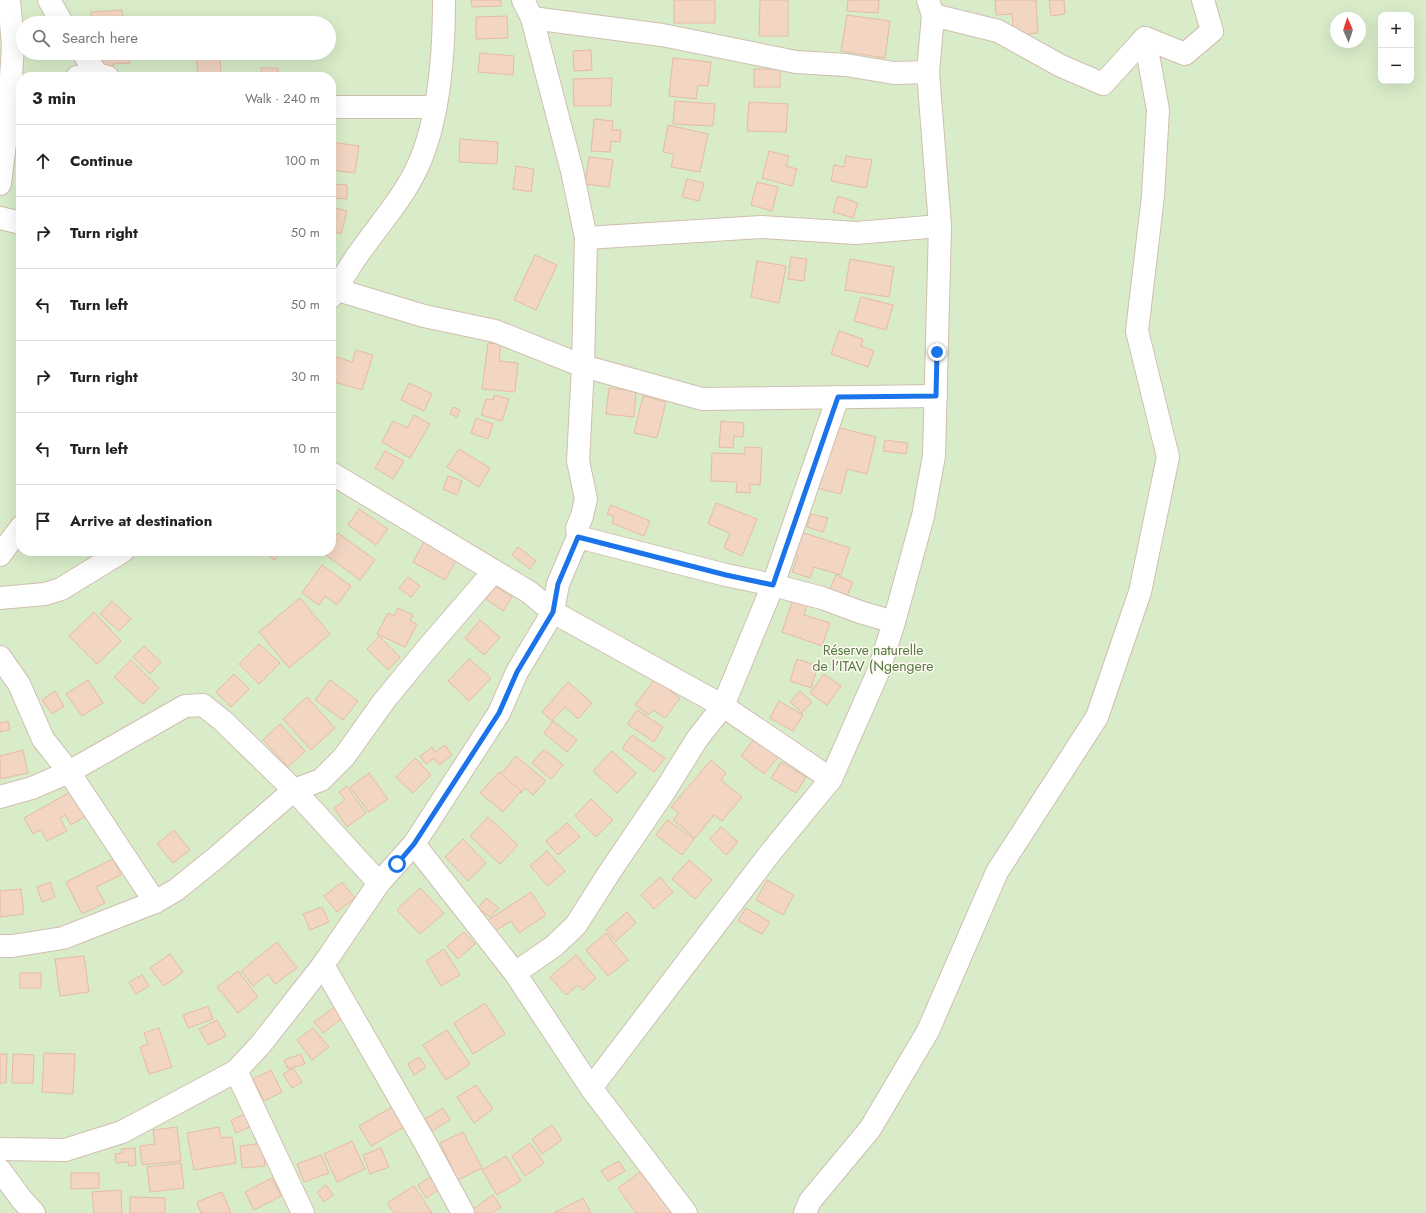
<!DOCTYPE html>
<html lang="en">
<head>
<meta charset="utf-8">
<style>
  body { margin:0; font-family:Jost,sans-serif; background:#f2f2f2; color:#222 }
  .controls { position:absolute; right:12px; top:12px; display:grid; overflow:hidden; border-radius:8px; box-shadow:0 4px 16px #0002 }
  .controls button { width:36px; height:36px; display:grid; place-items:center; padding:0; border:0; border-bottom:1px solid #e0e0e0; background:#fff; color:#222; font:20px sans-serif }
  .compass { position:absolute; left:1330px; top:12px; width:36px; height:36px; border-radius:50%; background:#fff; box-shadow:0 4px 16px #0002; rotate:357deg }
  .stop { position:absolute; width:12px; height:12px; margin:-9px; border:3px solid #1a73e8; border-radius:50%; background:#fff }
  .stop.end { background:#1a73e8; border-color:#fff; box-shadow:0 1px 4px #0008 }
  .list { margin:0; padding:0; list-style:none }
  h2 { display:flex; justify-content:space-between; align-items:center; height:52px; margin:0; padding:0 16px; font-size:17px }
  h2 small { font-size:13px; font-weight:400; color:#767676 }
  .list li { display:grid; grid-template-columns:26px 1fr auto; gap:12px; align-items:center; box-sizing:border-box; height:72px; padding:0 16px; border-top:1px solid #e0e0e0 }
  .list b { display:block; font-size:15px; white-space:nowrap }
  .list em { font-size:13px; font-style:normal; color:#767676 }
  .icon { flex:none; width:22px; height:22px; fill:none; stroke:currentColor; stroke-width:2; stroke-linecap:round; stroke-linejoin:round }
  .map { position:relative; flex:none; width:1426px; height:1213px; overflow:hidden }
  .search { position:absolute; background:#fff; box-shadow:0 4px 16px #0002; left:16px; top:16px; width:320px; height:44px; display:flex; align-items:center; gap:10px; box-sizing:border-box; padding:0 14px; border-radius:22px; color:#767676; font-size:15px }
  .panel { position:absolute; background:#fff; box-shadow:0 4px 16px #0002; left:16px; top:72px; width:320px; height:484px; border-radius:16px }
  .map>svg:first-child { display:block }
  .green { fill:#d8ecc9; fill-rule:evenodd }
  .building { fill:#f3d5c3; stroke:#e6bba3 }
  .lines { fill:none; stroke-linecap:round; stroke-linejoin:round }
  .minor-casing { stroke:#d1beb0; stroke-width:24 }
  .minor { stroke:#fff; stroke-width:22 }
  .route { stroke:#1a73e8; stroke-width:5 }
  .labels { text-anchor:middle; stroke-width:3; stroke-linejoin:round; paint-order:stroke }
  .park-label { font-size:14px; fill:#537a41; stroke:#fffaf3 }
</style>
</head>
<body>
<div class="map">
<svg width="1426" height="1213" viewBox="0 0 1426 1213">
  <rect width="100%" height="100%" fill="#fdf6ec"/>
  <path class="green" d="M 0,0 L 1426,0 L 1426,1213 L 0,1213 ZM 1381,15 L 1411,15 L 1411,81 L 1381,81 ZM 1336,18 L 1360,18 L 1360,42 L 1336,42 ZM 23,23 L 329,23 L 329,53 L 23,53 ZM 21,77 L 331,77 L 331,551 L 21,551 Z"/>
  <g class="building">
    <polygon points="471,0 501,0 501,6 472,7"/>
    <rect x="674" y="0" width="41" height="23"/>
    <polygon points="760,0 788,0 788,36 759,36"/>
    <polygon points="848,0 879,0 878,13 847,11"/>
    <polygon points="995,0 1036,0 1038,33 1014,35 1012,14 996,15"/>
    <polygon points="1049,0 1064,0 1065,14 1051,16"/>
    <polygon points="122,10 123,23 92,23 91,12"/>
    <polygon points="847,15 890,21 885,58 841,51"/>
    <polygon points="507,16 508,38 476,39 476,17"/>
    <polygon points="204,18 205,23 167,23 167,22"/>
    <polygon points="591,50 592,70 574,71 573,51"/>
    <polygon points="102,53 129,53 130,63 113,64 114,70 103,70"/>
    <polygon points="480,53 514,56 513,75 478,72"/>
    <polygon points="220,54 221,75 198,76 196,55"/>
    <polygon points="673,58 711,62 708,86 698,85 696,99 669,96"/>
    <polygon points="261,68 278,68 278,77 262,77"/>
    <rect x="754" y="69" width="26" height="18"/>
    <polygon points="612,78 611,106 574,106 573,79"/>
    <polygon points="675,101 715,104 713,126 673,124"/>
    <polygon points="749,102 788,104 786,132 747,131"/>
    <polygon points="594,119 613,121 612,130 621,130 620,142 611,141 610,152 591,151"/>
    <polygon points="668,125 708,134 700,172 671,167 674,154 663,152"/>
    <polygon points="460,139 498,142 497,164 459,162"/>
    <polygon points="331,142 359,146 355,173 331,170"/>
    <polygon points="769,151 789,156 786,166 797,169 792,186 762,178"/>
    <polygon points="846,156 872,160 866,188 831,181 834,165 844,167"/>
    <polygon points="589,157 613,160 609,187 585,184"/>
    <polygon points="516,166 534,169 531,192 513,189"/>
    <polygon points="687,179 704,183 699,201 682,197"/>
    <polygon points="757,182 778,187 772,211 751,205"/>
    <polygon points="331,184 347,185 347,199 331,198"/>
    <polygon points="838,196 858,203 853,218 833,212"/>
    <polygon points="331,207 347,211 341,234 331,231"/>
    <polygon points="535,255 557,265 536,310 514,300"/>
    <polygon points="791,257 807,259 804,281 788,279"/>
    <polygon points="850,259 894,267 889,297 845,290"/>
    <polygon points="757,261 786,266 779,303 751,297"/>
    <polygon points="861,297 893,305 886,330 854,321"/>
    <polygon points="839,331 863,339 861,346 874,351 868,367 831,354"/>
    <polygon points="488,343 501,344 499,361 518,363 515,392 482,389"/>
    <polygon points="356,350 373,355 362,390 331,381 331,355 352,362"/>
    <polygon points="409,383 432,394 424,411 401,400"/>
    <polygon points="609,388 636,391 634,417 606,414"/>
    <polygon points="494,395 509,399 502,421 481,415 486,399 493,400"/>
    <polygon points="643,396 666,402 657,438 634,433"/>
    <polygon points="453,407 460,410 457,417 450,414"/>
    <polygon points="414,415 430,424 410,458 382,442 393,421 407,428"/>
    <polygon points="476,418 493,424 488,439 471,433"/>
    <polygon points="721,421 744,423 743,437 734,436 733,448 719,447"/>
    <polygon points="832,426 876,437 867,474 847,469 841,494 817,488"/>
    <polygon points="885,440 908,443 906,454 883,451"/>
    <polygon points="745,447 762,448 760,485 750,484 750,493 736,492 737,482 711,481 712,453 745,454"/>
    <polygon points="459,449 490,468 479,487 447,467"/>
    <polygon points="385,451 404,461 393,479 375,468"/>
    <polygon points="448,476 462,481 457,495 443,489"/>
    <polygon points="716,503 757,519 742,556 724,548 730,533 708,524"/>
    <polygon points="611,505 650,521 644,536 612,523 614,517 607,514"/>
    <polygon points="359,509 388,529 376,545 348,525"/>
    <polygon points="811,514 828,518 823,532 807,527"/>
    <polygon points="798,531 850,548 841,575 814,567 810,578 792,572 798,556 791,554"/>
    <polygon points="338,533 375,560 360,580 323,553 325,551 331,551 331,542"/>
    <polygon points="424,542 457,559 445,580 413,562"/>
    <polygon points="518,547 536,561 530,569 512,555"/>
    <polygon points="264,551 283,551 274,560"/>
    <polygon points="322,565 351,586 337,605 325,596 319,605 302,593"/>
    <polygon points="836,575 853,582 847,596 830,589"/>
    <polygon points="408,577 420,586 411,597 399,588"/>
    <polygon points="495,586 512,597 503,611 486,599"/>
    <polygon points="795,593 809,598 804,615 830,623 822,646 782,632"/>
    <polygon points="300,598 330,634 289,668 259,632"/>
    <polygon points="112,601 131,619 119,631 100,614"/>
    <polygon points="398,608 413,615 410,621 417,624 405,647 377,634 388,613 394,616"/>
    <polygon points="94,612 121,641 97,664 69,636"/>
    <polygon points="480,620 500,637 484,655 465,638"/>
    <polygon points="379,636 400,657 388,670 367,649"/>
    <polygon points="259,644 280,663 259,684 239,664"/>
    <polygon points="144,646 161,662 150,674 133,657"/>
    <polygon points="469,659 491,678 469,701 448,681"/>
    <polygon points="797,659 818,666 811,688 790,681"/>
    <polygon points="131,660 159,688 143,704 114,677"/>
    <polygon points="234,674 249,689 231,707 216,692"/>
    <polygon points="824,674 841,686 827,705 810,693"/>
    <polygon points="655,679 680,698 665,718 653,710 649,715 635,705"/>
    <polygon points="88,680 103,703 82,716 66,694"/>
    <polygon points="330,680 358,701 343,720 315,700"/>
    <polygon points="568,682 592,703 578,719 565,707 552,721 542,712"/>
    <polygon points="55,691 64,706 52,714 42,700"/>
    <polygon points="800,691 812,702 802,713 790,702"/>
    <polygon points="307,697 335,728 311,750 283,719"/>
    <polygon points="779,701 803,715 793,731 770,718"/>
    <polygon points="637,710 663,727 654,742 627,724"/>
    <polygon points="8,721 10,730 0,732 0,723"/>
    <polygon points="553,721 577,740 567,752 544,733"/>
    <polygon points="280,724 305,751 288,767 263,740"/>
    <polygon points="632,735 665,758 654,772 622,748"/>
    <polygon points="754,739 778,757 764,774 741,756"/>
    <polygon points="445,745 452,755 439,765 434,758 426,764 420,756 432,747 435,752"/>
    <polygon points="544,749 563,765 551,779 532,763"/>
    <polygon points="23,750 28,773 0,779 0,756"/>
    <polygon points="612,751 636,773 617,793 593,771"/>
    <polygon points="516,756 546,781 533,795 525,788 521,793 500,775"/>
    <polygon points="415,758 431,775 413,793 396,777"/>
    <polygon points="711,760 726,773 721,780 742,797 722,821 714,815 695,838 673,820 679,813 671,807"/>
    <polygon points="781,762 806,777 796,793 771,778"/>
    <polygon points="499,772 521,791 503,812 480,793"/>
    <polygon points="369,773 388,799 369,812 350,787"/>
    <polygon points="347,786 366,813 347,827 334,808 345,800 339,792"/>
    <polygon points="72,791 86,816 71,825 65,815 60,818 67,831 47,841 41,830 33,834 24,818"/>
    <polygon points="591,799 613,820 596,837 575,816"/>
    <polygon points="488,817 518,845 500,864 470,836"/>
    <polygon points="667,820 694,839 682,855 656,835"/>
    <polygon points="567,823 580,837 558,855 546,841"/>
    <polygon points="721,827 738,842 726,855 710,839"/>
    <polygon points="174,830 190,850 173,863 157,844"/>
    <polygon points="463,839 486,863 468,881 445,857"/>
    <polygon points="547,851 565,871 548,886 530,866"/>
    <polygon points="113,859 121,875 96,887 105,903 82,914 66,882"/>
    <polygon points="689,860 712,880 695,899 672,879"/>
    <polygon points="660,877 673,892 654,909 641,895"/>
    <polygon points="767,880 794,895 783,915 756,900"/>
    <polygon points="50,882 55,897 42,902 37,887"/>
    <polygon points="342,882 355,898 337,912 324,896"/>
    <polygon points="420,888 444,913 420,934 397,910"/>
    <polygon points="21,889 24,914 0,917 0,891"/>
    <polygon points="531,892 546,915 519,933 511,921 495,931 488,920"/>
    <polygon points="486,898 499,908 490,917 478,908"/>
    <polygon points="322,907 329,922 310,930 303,914"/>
    <polygon points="746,908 770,922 762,934 738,921"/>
    <polygon points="627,912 636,923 616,941 606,930"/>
    <polygon points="464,932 475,944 458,959 447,946"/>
    <polygon points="606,933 628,960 608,976 586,950"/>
    <polygon points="277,942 297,968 275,984 268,974 253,986 241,971"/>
    <polygon points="444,949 460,975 441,986 426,961"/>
    <polygon points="170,954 183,972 164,986 150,968"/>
    <polygon points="576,955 596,978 583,990 578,985 566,995 550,977"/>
    <polygon points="84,956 89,992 60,996 55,959"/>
    <polygon points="238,971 258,997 238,1013 217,987"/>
    <rect x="20" y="973" width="21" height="15"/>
    <polygon points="142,975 149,986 136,994 129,982"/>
    <polygon points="485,1003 505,1034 473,1054 454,1023"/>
    <polygon points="337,1005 345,1016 323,1033 314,1022"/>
    <polygon points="208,1006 213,1019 188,1028 183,1015"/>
    <polygon points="217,1020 226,1036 208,1045 199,1029"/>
    <polygon points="159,1028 172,1067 149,1074 140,1047 148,1044 144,1033"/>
    <polygon points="313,1028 329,1047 312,1060 297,1040"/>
    <polygon points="447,1030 470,1064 446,1080 423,1045"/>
    <polygon points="44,1053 75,1054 73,1094 42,1092"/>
    <polygon points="0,1054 7,1054 6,1083 0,1083"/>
    <polygon points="13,1054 34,1055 33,1083 12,1083"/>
    <polygon points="301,1054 305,1064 288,1069 284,1060"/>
    <polygon points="419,1057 426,1067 414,1075 408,1064"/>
    <polygon points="293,1068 302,1082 292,1088 283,1074"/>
    <polygon points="271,1070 282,1092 264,1101 253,1079"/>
    <polygon points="476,1085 493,1109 474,1123 457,1097"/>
    <polygon points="392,1107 404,1127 371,1146 359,1126"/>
    <polygon points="443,1108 450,1120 432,1131 425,1119"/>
    <polygon points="250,1112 255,1125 236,1133 231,1120"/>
    <polygon points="552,1125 562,1140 542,1154 532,1139"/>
    <polygon points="177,1127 181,1161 142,1165 140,1146 155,1144 153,1130"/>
    <polygon points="219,1127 221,1138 232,1137 236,1163 194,1170 187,1133"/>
    <polygon points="463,1132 482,1168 458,1180 440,1143"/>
    <polygon points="352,1141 365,1169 337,1182 324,1154"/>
    <polygon points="263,1143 265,1166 242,1168 240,1146"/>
    <polygon points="530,1143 544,1163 525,1176 512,1156"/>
    <polygon points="135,1148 136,1165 129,1166 128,1162 116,1163 115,1154 122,1153 121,1149"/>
    <polygon points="381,1148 389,1167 370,1174 363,1155"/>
    <polygon points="321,1155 329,1173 304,1182 297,1164"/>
    <polygon points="506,1156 521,1181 497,1195 482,1170"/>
    <polygon points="619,1161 625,1171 608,1181 601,1171"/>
    <polygon points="181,1163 184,1188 150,1192 147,1167"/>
    <polygon points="643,1170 675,1213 636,1213 618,1188"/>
    <polygon points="71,1173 99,1173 99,1188 71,1189"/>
    <polygon points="432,1176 440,1189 426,1198 418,1185"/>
    <polygon points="272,1178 281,1196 254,1210 245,1192"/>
    <polygon points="326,1185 333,1195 324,1202 317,1192"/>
    <polygon points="414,1186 432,1213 394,1213 387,1203"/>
    <polygon points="121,1190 122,1213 94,1213 92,1192"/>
    <polygon points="222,1192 231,1213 201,1213 197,1202"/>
    <polygon points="493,1195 501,1207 492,1213 470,1213 469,1212"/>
    <polygon points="130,1197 165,1198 165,1213 130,1213"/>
    <polygon points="583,1198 591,1213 554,1213"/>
  </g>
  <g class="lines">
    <g class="minor-casing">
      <g id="minor">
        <polyline points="49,0 62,23"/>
        <polyline points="933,15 998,31 1061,66 1103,84 1145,38"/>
        <polyline points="532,18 662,35 796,62 846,65 894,73 928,72"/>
        <polyline points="83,53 99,77"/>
        <polyline points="77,77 97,74 108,77"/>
        <polyline points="331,107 435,107"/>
        <polyline points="0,184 9,111 13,45 9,0"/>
        <polyline points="0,218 21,223"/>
        <polyline points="586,238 761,227 856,233 940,226"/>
        <polyline points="331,288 424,316 495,331 583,366 702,399 936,396"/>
        <path d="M 331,297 C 340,283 348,269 357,256 C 377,227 401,201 416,170 C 439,123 444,52 444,0"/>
        <polyline points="331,473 529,592 553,612 723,706 831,779"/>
        <polyline points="578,537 726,575 773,585 822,598 860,612 894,622"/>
        <polyline points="0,555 21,527"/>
        <polyline points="0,598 45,594 61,589 123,551"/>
        <polyline points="0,657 19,684 43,739 69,772 155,902"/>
        <polyline points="0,797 32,788 69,772 185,706 203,705 223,721 294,790 379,883"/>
        <polyline points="414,844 515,973 591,1088 686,1213"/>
        <polyline points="0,946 12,946 63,938 155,902 176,890 218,856 294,790 321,780 344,757 384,701 425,651 494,571"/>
        <polyline points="323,965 423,1139 463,1213"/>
        <polyline points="515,973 554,946 576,925 609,873 666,789 697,739 723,706 773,585 838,397"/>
        <polyline points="236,1071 303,1213"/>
        <polyline points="591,1088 771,852 831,779 879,670 894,622 923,516 934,456 940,226 928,72 933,15 928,0"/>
        <polyline points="0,1149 65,1150 122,1132 236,1071 261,1044 323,965 379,883 414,844 499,713 517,672 553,612 558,584 578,537 577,528 582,516 586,499 578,461 583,366 586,238 572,171 532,18 523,0"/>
        <polyline points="0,1170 22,1200 34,1213"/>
        <polyline points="805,1213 810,1201 870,1129 928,1031 997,872 1097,717 1140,592 1168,457 1137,331 1153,196 1158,110 1145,38 1185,54 1212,31 1203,0"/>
      </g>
    </g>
    <use href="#minor" class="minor"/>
  </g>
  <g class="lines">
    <polyline class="route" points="397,864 414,844 499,713 517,672 553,612 558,584 578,537 726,575 773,585 838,397 936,396 937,352"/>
  </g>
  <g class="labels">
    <g class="park-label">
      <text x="873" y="655">Réserve naturelle<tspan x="873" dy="16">de l'ITAV (Ngengere</tspan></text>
    </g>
  </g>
</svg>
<div class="controls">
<button>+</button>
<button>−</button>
</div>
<svg class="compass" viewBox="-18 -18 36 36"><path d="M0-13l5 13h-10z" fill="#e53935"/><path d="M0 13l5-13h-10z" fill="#767676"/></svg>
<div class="stop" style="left:397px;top:864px"></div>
<div class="stop end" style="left:937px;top:352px"></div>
<div class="search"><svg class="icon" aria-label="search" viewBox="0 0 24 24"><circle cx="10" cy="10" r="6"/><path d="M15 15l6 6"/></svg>Search here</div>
<section class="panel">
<h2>3 min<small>Walk · 240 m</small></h2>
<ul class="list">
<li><svg class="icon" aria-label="ahead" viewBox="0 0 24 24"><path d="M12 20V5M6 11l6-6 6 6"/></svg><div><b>Continue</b></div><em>100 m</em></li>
<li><svg class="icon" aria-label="right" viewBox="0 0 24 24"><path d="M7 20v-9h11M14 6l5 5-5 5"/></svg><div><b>Turn right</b></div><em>50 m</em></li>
<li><svg class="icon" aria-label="left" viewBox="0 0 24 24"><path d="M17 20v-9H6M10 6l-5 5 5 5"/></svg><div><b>Turn left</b></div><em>50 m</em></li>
<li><svg class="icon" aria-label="right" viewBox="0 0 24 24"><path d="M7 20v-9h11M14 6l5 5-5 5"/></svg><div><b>Turn right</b></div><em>30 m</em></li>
<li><svg class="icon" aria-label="left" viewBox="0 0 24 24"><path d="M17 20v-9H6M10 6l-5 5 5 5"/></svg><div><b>Turn left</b></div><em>10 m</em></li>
<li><svg class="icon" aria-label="arrive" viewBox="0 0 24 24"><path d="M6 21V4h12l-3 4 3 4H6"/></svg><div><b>Arrive at destination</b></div></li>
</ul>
</section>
</div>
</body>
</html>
